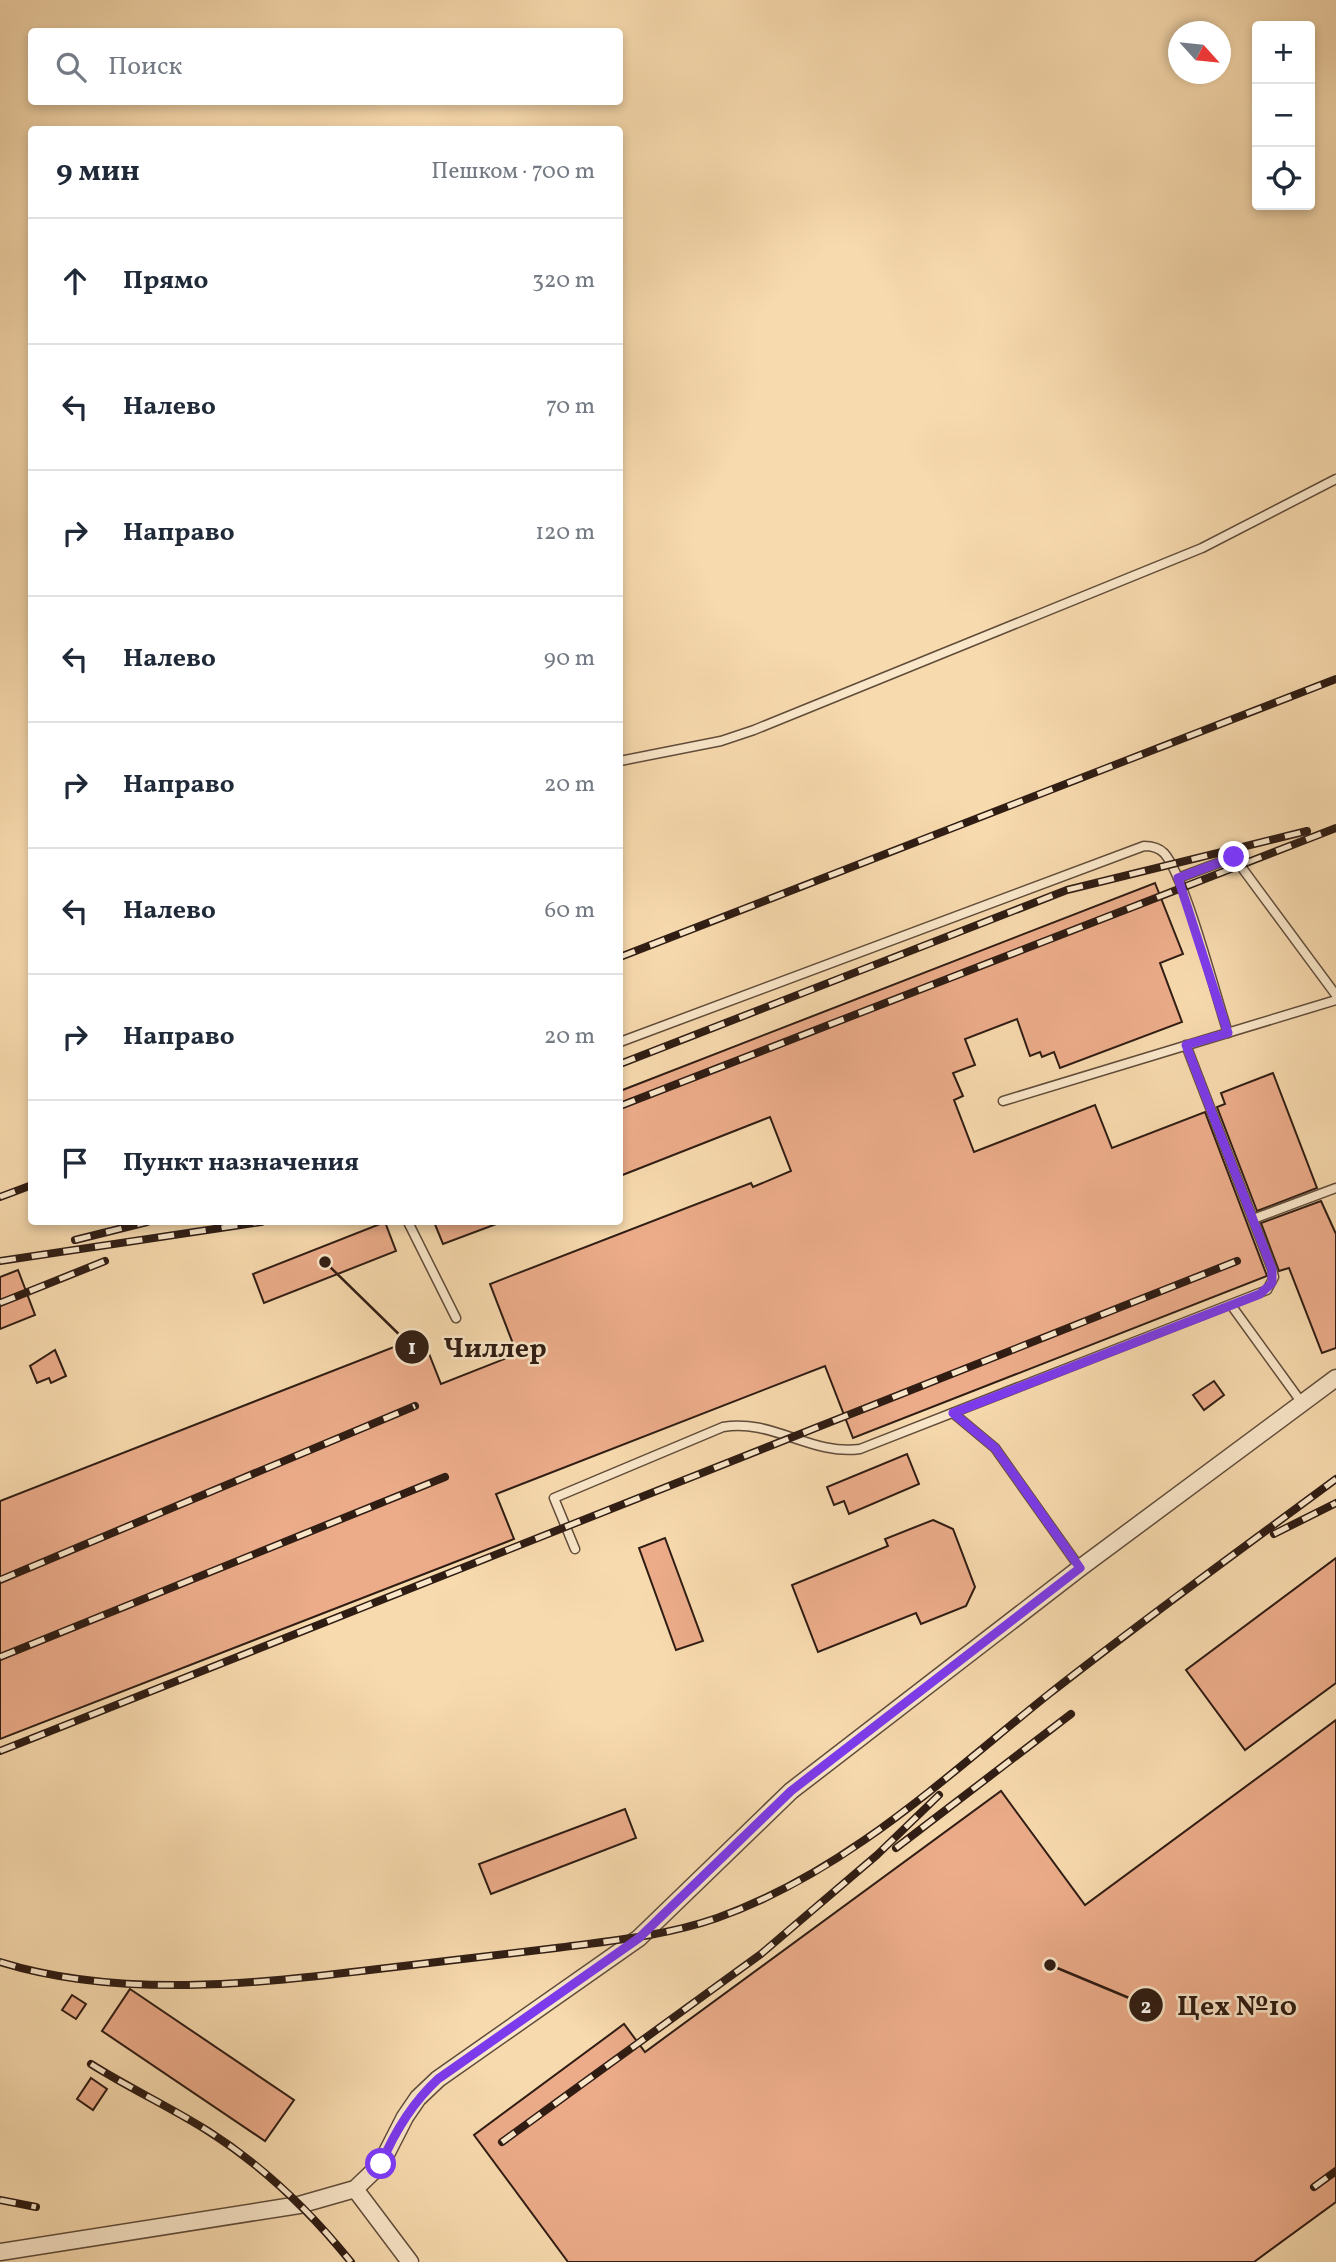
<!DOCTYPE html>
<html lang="ru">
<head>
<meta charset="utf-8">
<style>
  body { margin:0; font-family:Vollkorn,serif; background:#f2f2f3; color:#1f2937 }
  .controls { position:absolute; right:21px; top:21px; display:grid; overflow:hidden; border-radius:7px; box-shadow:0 4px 10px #0003 }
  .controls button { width:63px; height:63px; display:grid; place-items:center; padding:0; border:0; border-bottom:2px solid #e0e1e3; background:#fff; color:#1f2937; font:35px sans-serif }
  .compass { position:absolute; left:1168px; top:21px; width:63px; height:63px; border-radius:50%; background:#fff; box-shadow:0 4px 10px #0003; rotate:117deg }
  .stop { position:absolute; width:21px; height:21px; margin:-16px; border:5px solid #7c3aed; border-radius:50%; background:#fff }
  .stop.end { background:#7c3aed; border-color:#fff; box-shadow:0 2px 7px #0008 }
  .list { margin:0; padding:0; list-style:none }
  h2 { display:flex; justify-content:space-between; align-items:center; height:91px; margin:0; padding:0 28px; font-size:30px }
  h2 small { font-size:23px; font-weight:400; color:#747a83 }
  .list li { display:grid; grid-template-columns:46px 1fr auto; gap:21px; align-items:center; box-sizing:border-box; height:126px; padding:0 28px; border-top:2px solid #e0e1e3 }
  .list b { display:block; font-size:26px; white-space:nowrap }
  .list em { font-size:23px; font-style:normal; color:#747a83 }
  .icon { flex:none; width:38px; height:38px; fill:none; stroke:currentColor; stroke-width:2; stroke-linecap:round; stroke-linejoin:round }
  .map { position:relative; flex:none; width:1336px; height:2262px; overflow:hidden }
  .search { position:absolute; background:#fff; box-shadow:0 4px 10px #0003; left:28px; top:28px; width:595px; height:77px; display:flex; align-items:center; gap:18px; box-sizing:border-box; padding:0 24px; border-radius:7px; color:#747a83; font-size:26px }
  .panel { position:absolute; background:#fff; box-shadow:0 4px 10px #0003; left:28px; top:126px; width:595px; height:1099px; border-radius:7px }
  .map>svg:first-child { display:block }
  .building { fill:#ecac8a; stroke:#2f1c13; stroke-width:2 }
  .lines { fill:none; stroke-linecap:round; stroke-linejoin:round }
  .service-casing { stroke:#614c3a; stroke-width:11 }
  .minor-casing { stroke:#614c3a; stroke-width:19 }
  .service { stroke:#fae7ca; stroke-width:8 }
  .minor { stroke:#fae7ca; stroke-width:16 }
  .rail-casing { stroke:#2f1c13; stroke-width:8 }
  .rail { stroke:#fae7ca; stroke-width:5; stroke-dasharray:16; stroke-linecap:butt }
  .route { stroke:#7c3aed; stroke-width:9 }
  .leader { fill:none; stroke:#2f1c13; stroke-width:2.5 }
  .callout-dot { fill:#2f1c13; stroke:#fae7ca; stroke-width:2.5 }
  .mark-label { font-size:21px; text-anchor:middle; font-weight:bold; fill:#fff }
  .callout-label { font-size:28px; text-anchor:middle; font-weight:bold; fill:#2f1c13; stroke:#fae7ca; stroke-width:5; stroke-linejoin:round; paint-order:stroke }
</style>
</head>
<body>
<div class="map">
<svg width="1336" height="2262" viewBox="0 0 1336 2262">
  <rect width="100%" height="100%" fill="#f7daae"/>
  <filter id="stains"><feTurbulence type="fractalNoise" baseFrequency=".00286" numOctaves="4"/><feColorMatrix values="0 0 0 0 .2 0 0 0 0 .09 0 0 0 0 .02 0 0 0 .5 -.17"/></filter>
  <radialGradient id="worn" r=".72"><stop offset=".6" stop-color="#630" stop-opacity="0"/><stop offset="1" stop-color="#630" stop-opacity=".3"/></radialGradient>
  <g class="building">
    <polygon points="1155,883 1183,954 1160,963 1182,1022 1060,1068 1054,1052 1042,1057 1040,1052 1030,1056 1017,1019 965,1039 975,1065 953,1073 963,1096 954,1100 974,1152 1095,1105 1112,1148 1205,1112 1267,1276 853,1438 825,1366 496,1494 514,1539 0,1739 0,1501 422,1336 441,1384 517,1354 490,1284 751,1183 753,1187 791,1171 770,1117 620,1176 620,1091"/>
    <polygon points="1273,1073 1317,1188 1257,1211 1217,1107 1225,1104 1221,1093"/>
    <polygon points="1321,1201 1336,1234 1336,1348 1322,1353 1289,1268 1279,1271 1261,1223"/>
    <polygon points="385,1222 396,1251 264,1303 253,1274"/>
    <polygon points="434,1222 499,1222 499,1223 443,1244"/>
    <polygon points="18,1270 35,1315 0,1329 0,1277"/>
    <polygon points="55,1350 66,1376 51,1383 49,1378 37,1383 30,1366"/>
    <polygon points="1214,1381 1224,1395 1204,1410 1193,1395"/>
    <polygon points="907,1454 919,1484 849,1514 844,1501 834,1505 827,1487"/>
    <polygon points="933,1520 953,1529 975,1587 966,1606 921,1624 916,1613 818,1652 792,1585 888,1546 885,1539"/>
    <polygon points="665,1538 703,1641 676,1650 639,1548"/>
    <polygon points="1336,1558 1336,1683 1245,1750 1186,1670"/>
    <polygon points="1336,1720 1336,2202 1254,2262 568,2262 474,2135 624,2024 645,2052 1001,1791 1085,1905"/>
    <polygon points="625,1809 636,1838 491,1894 479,1864"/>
    <polygon points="130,1989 294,2100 265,2141 102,2031"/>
    <polygon points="72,1995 86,2004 76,2019 62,2010"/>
    <polygon points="91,2078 107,2089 93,2110 77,2099"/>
  </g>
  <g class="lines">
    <g class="service-casing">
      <g id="service">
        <polyline points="620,761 721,741 754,730 1202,548 1336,479"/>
        <polyline points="1178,878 1234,857 1336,995"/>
        <path d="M 620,1042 L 1144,846 C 1152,846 1159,848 1164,853 C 1185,876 1216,997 1228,1033"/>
        <polyline points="1003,1101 1336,1000"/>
        <polyline points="1253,1219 1336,1188"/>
        <polyline points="408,1222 456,1318"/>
        <polyline points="1231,1305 1302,1403"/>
        <polyline points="953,1413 995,1448 1080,1568"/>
        <path d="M 575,1549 L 554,1498 L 723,1427 C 771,1418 812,1456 860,1449 L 1267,1290 L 1274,1277 L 1272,1269 L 1186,1045"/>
      </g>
    </g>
    <g class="minor-casing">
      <g id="minor">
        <polyline points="355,2189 410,2262"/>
        <polyline points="0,2252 299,2205 355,2189 381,2164 405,2117 418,2098 438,2079 639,1938 791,1791 1080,1568 1336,1378"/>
      </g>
    </g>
    <use href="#service" class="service"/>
    <use href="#minor" class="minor"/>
    <g class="rail-casing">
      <g id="rail">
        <polyline points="620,957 1336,679"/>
        <polyline points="620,1064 1067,890 1307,831"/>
        <polyline points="620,1106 1336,828"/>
        <polyline points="0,1197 32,1185"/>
        <polyline points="75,1240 147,1222"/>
        <polyline points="0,1261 261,1222"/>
        <polyline points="0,1303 105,1261"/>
        <polyline points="1274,1534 1336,1503"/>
        <polyline points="0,1580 415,1406"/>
        <polyline points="0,1657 445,1477"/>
        <polyline points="0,1751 1237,1261"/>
        <polyline points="896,1848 1071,1714"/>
        <path d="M 0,1962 C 120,1999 255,1984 378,1969 C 437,1962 497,1955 556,1948 C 610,1941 665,1936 717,1918 C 846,1872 944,1778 1049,1694 C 1143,1620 1240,1550 1336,1479"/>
        <path d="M 91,2064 C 129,2088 170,2107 208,2131 C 263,2166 310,2211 351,2262"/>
        <polyline points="502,2142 761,1954 877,1855 939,1795"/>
        <polyline points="1314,2187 1336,2171"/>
        <polyline points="0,2200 36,2207"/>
      </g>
    </g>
    <use href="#rail" class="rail"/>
  </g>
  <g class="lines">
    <path class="route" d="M 381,2164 C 395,2131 412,2103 438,2079 L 639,1938 L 791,1791 L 1080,1568 L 995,1448 L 953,1413 L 1260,1294 L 1272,1283 L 1272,1269 L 1186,1045 L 1228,1033 L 1178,878 L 1234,857"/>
  </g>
  <path class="leader" d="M325 1262L412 1347M1050 1965L1146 2005"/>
  <g class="callout-dot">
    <circle cx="325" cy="1262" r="7"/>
    <circle cx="1050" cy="1965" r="7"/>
    <circle cx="412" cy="1347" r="18"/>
    <circle cx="1146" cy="2005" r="18"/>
  </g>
  <g class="mark-label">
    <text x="412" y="1354">1</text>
    <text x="1146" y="2013">2</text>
  </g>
  <g class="callout-label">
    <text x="495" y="1357">Чиллер</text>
    <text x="1237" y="2015">Цех №10</text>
  </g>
  <rect width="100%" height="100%" filter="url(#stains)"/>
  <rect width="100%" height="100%" fill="url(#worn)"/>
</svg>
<div class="controls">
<button>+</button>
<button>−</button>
<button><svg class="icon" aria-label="locate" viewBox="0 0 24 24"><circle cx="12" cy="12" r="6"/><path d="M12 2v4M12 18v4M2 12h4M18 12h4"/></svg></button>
</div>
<svg class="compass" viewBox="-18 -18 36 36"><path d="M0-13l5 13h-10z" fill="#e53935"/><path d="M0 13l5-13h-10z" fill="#747a83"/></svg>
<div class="stop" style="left:381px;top:2164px"></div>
<div class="stop end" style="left:1234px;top:857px"></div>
<div class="search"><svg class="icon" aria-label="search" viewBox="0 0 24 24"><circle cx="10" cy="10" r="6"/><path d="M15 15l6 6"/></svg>Поиск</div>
<section class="panel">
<h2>9 мин<small>Пешком · 700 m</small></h2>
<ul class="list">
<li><svg class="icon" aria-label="ahead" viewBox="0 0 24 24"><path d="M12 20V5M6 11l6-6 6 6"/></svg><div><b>Прямо</b></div><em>320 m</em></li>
<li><svg class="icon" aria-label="left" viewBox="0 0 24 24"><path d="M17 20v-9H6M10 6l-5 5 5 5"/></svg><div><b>Налево</b></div><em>70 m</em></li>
<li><svg class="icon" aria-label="right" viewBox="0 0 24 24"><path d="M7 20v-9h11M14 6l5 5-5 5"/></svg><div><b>Направо</b></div><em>120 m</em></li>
<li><svg class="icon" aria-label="left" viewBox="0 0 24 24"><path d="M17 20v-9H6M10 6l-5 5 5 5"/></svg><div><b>Налево</b></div><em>90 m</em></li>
<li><svg class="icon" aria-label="right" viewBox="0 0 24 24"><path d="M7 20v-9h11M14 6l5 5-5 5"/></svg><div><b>Направо</b></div><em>20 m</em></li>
<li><svg class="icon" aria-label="left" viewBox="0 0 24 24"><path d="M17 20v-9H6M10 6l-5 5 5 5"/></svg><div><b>Налево</b></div><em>60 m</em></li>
<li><svg class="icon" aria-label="right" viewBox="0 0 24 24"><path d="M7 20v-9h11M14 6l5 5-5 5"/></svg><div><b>Направо</b></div><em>20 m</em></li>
<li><svg class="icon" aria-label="arrive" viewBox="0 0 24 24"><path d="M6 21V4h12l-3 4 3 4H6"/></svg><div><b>Пункт назначения</b></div></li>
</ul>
</section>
</div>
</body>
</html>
